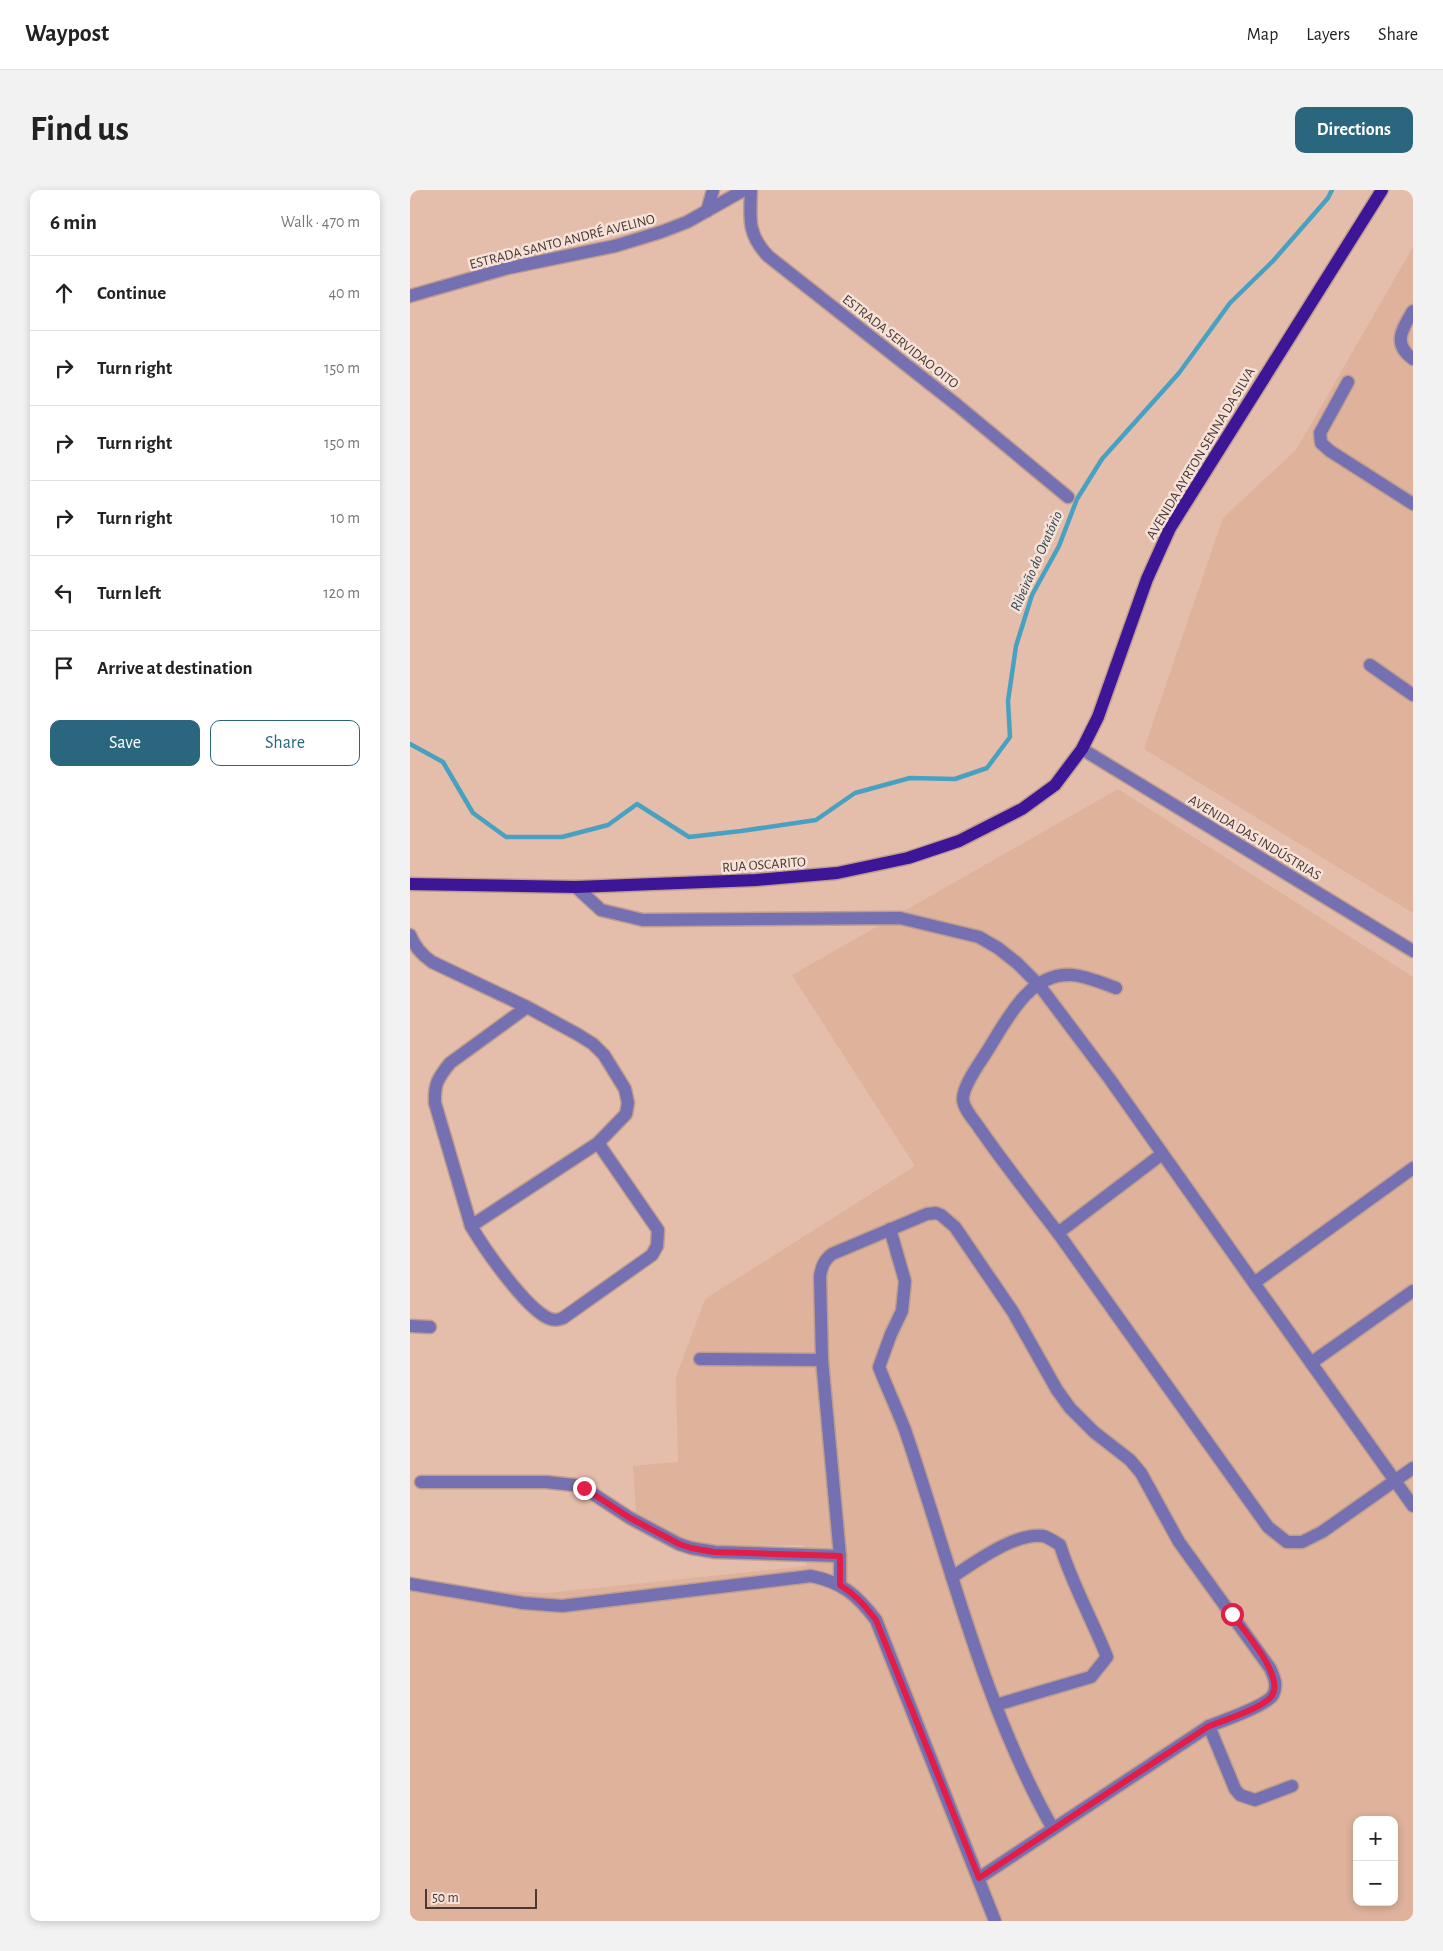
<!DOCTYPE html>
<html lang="en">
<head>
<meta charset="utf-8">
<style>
  body { margin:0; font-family:"Alegreya Sans",sans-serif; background:#f2f2f2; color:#222 }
  .controls { position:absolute; right:15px; bottom:15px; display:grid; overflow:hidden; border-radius:10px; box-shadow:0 2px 8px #0003 }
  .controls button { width:45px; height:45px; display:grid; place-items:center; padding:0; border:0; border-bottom:1px solid #e0e0e0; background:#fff; color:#222; font:25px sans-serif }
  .scale { position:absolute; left:15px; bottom:12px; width:112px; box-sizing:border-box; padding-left:5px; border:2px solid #483831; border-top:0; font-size:14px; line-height:18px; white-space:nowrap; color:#483831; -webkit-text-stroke:4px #f6e2d9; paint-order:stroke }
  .stop { position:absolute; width:15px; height:15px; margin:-11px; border:4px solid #e11d48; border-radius:50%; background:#fff }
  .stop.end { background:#e11d48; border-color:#fff; box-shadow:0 1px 5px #0008 }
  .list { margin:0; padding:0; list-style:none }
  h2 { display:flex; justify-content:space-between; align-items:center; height:65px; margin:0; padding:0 20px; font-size:21px }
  h2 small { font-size:16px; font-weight:400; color:#767676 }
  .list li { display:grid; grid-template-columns:32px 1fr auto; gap:15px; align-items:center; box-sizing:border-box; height:75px; padding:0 20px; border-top:1px solid #e0e0e0 }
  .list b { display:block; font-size:19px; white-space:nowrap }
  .list em { font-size:16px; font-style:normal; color:#767676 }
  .actions { display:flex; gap:10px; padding:15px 20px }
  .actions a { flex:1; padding:11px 0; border:1px solid #2a677e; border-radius:10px; text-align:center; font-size:18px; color:#2a677e }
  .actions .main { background:#2a677e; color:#fff }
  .icon { flex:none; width:28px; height:28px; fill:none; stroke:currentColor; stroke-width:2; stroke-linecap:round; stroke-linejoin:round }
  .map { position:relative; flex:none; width:1003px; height:1731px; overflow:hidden; border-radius:10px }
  header { display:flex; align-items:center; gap:30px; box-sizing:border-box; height:70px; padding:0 25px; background:#fff; border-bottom:1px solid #e0e0e0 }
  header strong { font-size:24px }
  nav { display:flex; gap:28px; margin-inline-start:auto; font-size:18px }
  .intro { display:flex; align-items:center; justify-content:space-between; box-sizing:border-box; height:120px; padding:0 30px }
  h1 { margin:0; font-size:35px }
  .button { padding:12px 22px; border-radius:10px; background:#2a677e; color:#fff; font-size:18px; font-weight:700 }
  main { display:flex; gap:30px; padding:0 30px }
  aside { flex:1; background:#fff; border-radius:10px; box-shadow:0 2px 8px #0003 }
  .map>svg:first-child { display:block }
  .built { fill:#dfb29c; fill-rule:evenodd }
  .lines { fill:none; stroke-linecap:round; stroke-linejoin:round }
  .stream { stroke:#49a1c2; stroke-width:4.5 }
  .minor-casing { stroke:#bf9d8e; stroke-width:15 }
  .major-casing { stroke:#bf9d8e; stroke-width:15 }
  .minor { stroke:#7570b2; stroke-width:12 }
  .major { stroke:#3d1597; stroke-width:12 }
  .route { stroke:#e11d48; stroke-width:6 }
  .labels { text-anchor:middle; stroke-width:5; stroke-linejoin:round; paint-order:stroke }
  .street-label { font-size:14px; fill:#483831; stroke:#f6e2d9 }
  .water-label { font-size:15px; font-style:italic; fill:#2e4954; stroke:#f6e2d9 }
</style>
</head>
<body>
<header>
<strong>Waypost</strong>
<nav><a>Map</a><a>Layers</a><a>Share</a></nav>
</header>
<div class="intro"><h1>Find us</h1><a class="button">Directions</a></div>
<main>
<aside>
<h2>6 min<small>Walk · 470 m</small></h2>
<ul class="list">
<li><svg class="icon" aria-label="ahead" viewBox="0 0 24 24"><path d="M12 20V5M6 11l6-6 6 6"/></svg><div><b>Continue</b></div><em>40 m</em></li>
<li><svg class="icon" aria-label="right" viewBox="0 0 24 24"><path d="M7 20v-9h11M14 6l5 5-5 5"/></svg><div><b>Turn right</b></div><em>150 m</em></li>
<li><svg class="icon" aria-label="right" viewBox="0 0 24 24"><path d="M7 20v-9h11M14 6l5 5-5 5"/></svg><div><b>Turn right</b></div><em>150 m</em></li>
<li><svg class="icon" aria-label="right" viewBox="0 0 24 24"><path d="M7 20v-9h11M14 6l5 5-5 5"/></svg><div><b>Turn right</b></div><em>10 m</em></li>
<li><svg class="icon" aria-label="left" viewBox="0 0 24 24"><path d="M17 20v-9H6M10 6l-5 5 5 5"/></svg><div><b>Turn left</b></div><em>120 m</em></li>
<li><svg class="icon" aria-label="arrive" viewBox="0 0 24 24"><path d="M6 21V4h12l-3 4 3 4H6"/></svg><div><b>Arrive at destination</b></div></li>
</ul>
<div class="actions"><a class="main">Save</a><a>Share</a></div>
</aside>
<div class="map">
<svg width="1003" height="1731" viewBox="0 0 1003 1731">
  <rect width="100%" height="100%" fill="#e4bdab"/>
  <g class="built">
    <polygon points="1003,57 1003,723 734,559 813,328 886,260"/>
    <path d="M 708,599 L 1003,787 L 1003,1731 L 0,1731 L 0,1397 L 137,1403 L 397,1376 L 393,1355 L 290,1357 L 226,1322 L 223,1276 L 268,1272 L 266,1187 L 295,1109 L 505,976 L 382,785 ZM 947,1630 L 984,1630 L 984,1712 L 947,1712 Z"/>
  </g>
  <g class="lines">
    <polyline class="stream" points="0,554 33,572 63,623 96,647 152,647 198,635 227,614 279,647 331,641 406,630 445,603 500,588 545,589 577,578 600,547 598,511 606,456 622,405 649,356 667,309 692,269 769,183 820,113 863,71 918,8 922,0"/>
    <g class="minor-casing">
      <g id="minor">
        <path d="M 341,0 C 340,28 337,44 358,66 L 547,215 L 658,307"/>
        <polyline points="297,21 303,0"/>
        <polyline points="0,106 98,78 205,56 251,42 277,32 334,0"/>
        <path d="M 1003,121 C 992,139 982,154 1003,169"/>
        <polyline points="938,192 910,243 911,253 920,261 1003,314"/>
        <polyline points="960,475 1003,505"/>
        <polyline points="672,559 1003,761"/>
        <polyline points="166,697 191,720 233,730 490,728 569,747 588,758 607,773 629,795 699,888 844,1093 1003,978"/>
        <path d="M 0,745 C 5,757 11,764 22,772 L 117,817 L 167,844 L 183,854 L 194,865 L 215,899 L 218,913 L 216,924 L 188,953 L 248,1040 L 247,1056 L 242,1065 L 153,1128 C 148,1130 144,1131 138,1128 C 115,1117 75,1060 61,1036 L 25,913 C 24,894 28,888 40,873 L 117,817"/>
        <polyline points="752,964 648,1043 858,1337 877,1352 892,1352 912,1342 1003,1278"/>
        <polyline points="61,1036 188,953"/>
        <path d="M 480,1039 L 495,1091 L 492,1121 L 481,1144 L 469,1177 C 477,1198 487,1219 495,1240 C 541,1374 573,1515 643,1639"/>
        <path d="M 648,1043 C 622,1009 595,975 570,939 C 565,931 554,920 553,910 C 552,897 569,874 576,863 C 596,832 618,782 662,785 C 677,786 692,793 706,798"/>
        <polyline points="844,1093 1003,1316"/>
        <polyline points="0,1136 20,1137"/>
        <polyline points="290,1169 412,1170 430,1366 430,1395"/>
        <path d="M 412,1170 L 410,1086 C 412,1076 414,1070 422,1064 L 517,1024 L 526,1023 L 531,1025 L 545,1037 L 603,1122 L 647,1200 L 660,1218 L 684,1242 L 720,1270 L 731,1283 L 769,1352 L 860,1478 C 864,1487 868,1495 863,1505 C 856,1516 812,1531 799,1536 L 569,1688"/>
        <polyline points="901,1173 1003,1101"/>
        <polyline points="11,1292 136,1292 164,1295 174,1298 220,1328 269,1354 281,1358 305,1362 430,1366"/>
        <path d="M 542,1387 C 564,1373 605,1342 633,1346 C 638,1347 645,1352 650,1355 C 662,1394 682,1429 697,1467 L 681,1487 L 586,1515"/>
        <path d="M 0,1394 L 113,1413 L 152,1416 L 401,1386 C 432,1392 447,1405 466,1430 L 585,1731"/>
        <polyline points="799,1536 825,1599 830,1605 845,1610 882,1596"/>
      </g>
    </g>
    <g class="major-casing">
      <polyline id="major" points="0,694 166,697 346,690 427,683 498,668 549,651 612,619 645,595 672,559 688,527 737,389 760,338 972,0"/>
    </g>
    <use href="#minor" class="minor"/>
    <use href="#major" class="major"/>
  </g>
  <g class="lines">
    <path class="route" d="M 174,1298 L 220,1328 L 269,1354 L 281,1358 L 304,1362 L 430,1366 L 430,1395 C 446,1405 455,1416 466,1430 L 569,1688 L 799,1536 C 815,1530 850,1519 861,1507 C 877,1488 833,1440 822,1424"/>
  </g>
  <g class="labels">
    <g class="street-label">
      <text transform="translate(152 51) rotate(-14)" y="5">ESTRADA SANTO ANDRÉ AVELINO</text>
      <text transform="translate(491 151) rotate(38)" y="5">ESTRADA SERVIDAO OITO</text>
      <text transform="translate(790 263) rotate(-59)" y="5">AVENIDA AYRTON SENNA DA SILVA</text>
      <text transform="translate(845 647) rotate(31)" y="5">AVENIDA DAS INDÚSTRIAS</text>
      <text transform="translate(354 674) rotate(-4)" y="5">RUA OSCARITO</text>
    </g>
    <g class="water-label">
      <text transform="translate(626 371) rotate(-66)" y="5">Ribeirão do Oratório</text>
    </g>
  </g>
</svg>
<div class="controls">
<button>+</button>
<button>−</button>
</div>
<div class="scale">50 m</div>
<div class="stop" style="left:822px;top:1424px"></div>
<div class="stop end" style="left:174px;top:1298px"></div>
</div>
</main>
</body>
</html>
